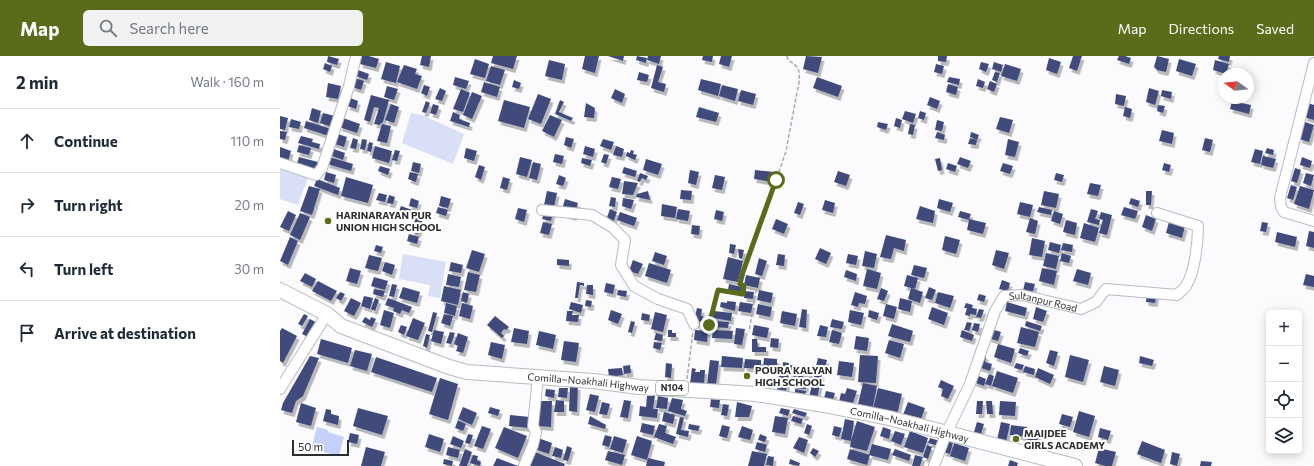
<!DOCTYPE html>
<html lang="en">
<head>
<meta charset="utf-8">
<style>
  body { margin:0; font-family:Commissioner,sans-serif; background:#f2f2f3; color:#1f2937 }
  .controls { position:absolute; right:12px; bottom:12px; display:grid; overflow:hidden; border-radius:6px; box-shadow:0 2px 10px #0003 }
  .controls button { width:36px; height:36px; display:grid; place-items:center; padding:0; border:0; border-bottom:1px solid #e0e1e3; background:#fff; color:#1f2937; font:20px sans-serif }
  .compass { position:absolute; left:938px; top:12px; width:36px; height:36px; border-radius:50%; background:#fff; box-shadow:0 2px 10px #0003; rotate:285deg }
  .scale { position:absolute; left:12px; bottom:10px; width:57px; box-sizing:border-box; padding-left:4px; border:2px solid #2c2d2f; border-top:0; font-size:11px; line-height:14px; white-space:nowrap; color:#2c2d2f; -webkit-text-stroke:3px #fff; paint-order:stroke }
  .stop { position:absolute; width:12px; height:12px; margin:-9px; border:3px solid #586c19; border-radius:50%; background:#fff }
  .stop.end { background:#586c19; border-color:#fff; box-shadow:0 1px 4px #0008 }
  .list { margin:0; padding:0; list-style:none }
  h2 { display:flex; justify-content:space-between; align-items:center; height:52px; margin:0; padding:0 16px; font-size:17px }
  h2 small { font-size:13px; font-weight:400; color:#747a83 }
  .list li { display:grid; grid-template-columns:26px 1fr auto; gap:12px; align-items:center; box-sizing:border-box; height:64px; padding:0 16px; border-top:1px solid #e0e1e3 }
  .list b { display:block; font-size:15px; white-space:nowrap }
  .list em { font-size:13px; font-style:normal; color:#747a83 }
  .icon { flex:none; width:22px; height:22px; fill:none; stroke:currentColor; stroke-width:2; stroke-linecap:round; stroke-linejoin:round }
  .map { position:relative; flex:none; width:1034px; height:410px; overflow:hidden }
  header { display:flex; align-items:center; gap:24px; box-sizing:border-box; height:56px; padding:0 20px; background:#586c19; color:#fff }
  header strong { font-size:19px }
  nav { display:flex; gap:22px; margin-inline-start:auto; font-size:14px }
  .search { width:280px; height:36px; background:#f2f2f3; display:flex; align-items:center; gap:10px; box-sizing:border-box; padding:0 14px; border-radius:6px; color:#747a83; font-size:15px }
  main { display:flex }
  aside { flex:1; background:#fff }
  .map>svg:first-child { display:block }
  .green { fill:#c4d1fc }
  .water { fill:#d8dff6 }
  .building { fill:#404b7b; filter:url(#shadow) }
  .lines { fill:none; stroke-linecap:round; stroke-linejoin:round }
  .minor-casing { stroke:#b9bbc2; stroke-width:12 }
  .highway-casing { stroke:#b9bbc2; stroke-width:16 }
  .path { stroke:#a9aaac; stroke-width:1.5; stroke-dasharray:4 2; stroke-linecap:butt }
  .minor { stroke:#fff; stroke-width:10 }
  .highway { stroke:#fff; stroke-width:14 }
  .route { stroke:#586c19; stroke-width:5 }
  .poi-dot { fill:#586c19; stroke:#fff; stroke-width:1.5 }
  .labels { text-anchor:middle; stroke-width:4; stroke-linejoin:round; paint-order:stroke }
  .shield { fill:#fff; stroke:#6b6c6d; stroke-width:1 }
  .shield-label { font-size:9px; font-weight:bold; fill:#2c2d2f }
  .poi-label { font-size:10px; font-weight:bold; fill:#2c2d2f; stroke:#fff; text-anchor:start }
  .street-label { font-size:10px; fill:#2c2d2f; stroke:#fff }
</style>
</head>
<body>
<header>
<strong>Map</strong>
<div class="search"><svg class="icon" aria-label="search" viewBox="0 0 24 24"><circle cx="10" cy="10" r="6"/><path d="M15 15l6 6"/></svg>Search here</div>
<nav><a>Map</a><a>Directions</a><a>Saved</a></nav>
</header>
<main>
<aside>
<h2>2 min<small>Walk · 160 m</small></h2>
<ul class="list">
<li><svg class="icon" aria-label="ahead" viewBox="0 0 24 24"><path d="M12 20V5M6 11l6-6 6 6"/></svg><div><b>Continue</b></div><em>110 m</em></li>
<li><svg class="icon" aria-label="right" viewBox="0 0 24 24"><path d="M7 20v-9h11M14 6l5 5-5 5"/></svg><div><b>Turn right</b></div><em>20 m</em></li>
<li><svg class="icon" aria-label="left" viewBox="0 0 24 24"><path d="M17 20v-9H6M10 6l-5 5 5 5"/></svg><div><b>Turn left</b></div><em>30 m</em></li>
<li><svg class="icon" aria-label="arrive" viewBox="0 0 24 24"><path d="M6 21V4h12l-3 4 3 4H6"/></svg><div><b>Arrive at destination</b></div></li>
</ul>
</aside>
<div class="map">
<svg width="1034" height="410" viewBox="0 0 1034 410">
  <defs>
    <filter id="shadow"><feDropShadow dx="2.5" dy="4" stdDeviation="0" flood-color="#0004"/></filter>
  </defs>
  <rect width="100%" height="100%" fill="#fbfbfe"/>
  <polygon class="green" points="37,371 48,374 48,376 64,381 59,400 31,393"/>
  <g class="water">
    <polygon points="131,57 142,59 184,78 173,108 122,87"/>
    <polygon points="0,113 28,121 18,149 0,143"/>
    <polygon points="123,198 166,206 160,242 148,240 150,229 119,223"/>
  </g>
  <g class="building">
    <polygon points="48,0 59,3 57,9 47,6"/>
    <polygon points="82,0 89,0 99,3 96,12 80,8"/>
    <polygon points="142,0 151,0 149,11 140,9"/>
    <polygon points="213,0 237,0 233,13 211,7"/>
    <polygon points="305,0 319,0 315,17 302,13"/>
    <polygon points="328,0 344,0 343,5"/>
    <polygon points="357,0 367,2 366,7 356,4"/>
    <polygon points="368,0 381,0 379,8 367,4"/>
    <polygon points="423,0 433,0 432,6 422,4"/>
    <polygon points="441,0 452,0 449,11 439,8"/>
    <polygon points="526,0 542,1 538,17 523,13"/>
    <polygon points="658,0 667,0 666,6 658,5"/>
    <polygon points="793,0 802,0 797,15 789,12"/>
    <polygon points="839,0 845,0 851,2 849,8 837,4"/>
    <polygon points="877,0 889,3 886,16 877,14 874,11"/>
    <polygon points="939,0 950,0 949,6 938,3"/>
    <polygon points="769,2 781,6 777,18 766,14"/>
    <polygon points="195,3 209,8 205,22 190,18"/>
    <polygon points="899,3 916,8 912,20 896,15"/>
    <polygon points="269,4 285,8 282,24 265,20"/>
    <polygon points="935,4 949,8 946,18 933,14"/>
    <polygon points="106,6 120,10 116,27 101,23"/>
    <polygon points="701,6 709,8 706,16 699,13"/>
    <polygon points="714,6 723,9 721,16 712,13"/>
    <polygon points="45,7 52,10 50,16 43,13"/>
    <polygon points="656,8 664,10 662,18 654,16"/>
    <polygon points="725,8 741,13 737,25 721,20"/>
    <polygon points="124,9 137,13 135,18 142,20 137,33 117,26"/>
    <polygon points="377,9 383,11 378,26 386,28 384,36 371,32"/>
    <polygon points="211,10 225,14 220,29 206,25"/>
    <polygon points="78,14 89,18 87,24 75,20"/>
    <polygon points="359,16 369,19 367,26 357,24"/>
    <polygon points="715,16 720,17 717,26 712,24"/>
    <polygon points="175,21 189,25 186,33 173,29"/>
    <polygon points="537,21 562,30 558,41 533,32"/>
    <polygon points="669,21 680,23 679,29 667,26"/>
    <polygon points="75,22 84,25 81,34 72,31"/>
    <polygon points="421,23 441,28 438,40 418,34"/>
    <polygon points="698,23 705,26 703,32 696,30"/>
    <polygon points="234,24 241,27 239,33 232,31"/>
    <polygon points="710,25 717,28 714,36 707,33"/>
    <polygon points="204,26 220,31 217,41 201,36"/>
    <polygon points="48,27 61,30 58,43 46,41"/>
    <polygon points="668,28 678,31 676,39 666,36"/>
    <polygon points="144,29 150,31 147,40 141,37"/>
    <polygon points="442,29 458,33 455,45 439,40"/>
    <polygon points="107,30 118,33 114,44 104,41"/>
    <polygon points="160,32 166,35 162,45 155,43"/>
    <polygon points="869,32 879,35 875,49 866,46"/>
    <polygon points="181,33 190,37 183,56 173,53"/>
    <polygon points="335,33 345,38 342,47 331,42"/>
    <polygon points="461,34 476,38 473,49 458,45"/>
    <polygon points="882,34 892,36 891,43 881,40"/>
    <polygon points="192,36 202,40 192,63 183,59"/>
    <polygon points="258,38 271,43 261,68 248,63"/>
    <polygon points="836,38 846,40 844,50 835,48"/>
    <polygon points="91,39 109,44 103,66 99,69 94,68 99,52 94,51 90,66 84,64"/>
    <polygon points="650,41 660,45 657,53 647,49"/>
    <polygon points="70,42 78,45 76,53 67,50"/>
    <polygon points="224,44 250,51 244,72 218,65"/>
    <polygon points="280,44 284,46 279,56 293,62 291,65 275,58"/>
    <polygon points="146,45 150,47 146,57 142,56"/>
    <polygon points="952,45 971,49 969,58 950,53"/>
    <polygon points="306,47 315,52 314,62 304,61"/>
    <polygon points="1028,47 1034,49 1034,64 1024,61"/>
    <polygon points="111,48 119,51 114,67 105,64"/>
    <polygon points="153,48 159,50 156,59 150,57"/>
    <polygon points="878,49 885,50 883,57 877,55"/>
    <polygon points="419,51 439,57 436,66 416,61"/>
    <polygon points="845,51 852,53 850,62 843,60"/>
    <polygon points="32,52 41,55 38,67 29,64"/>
    <polygon points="625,55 636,58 633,67 622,63"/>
    <polygon points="640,55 646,57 644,64 638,62"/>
    <polygon points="173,56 180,59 179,63 190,67 189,71 170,65"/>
    <polygon points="43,57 55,60 52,71 40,67"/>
    <polygon points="270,59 282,64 274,81 262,75"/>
    <polygon points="0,60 8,62 5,74 0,73"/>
    <polygon points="720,61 733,64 729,77 716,73"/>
    <polygon points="63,62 80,68 77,77 59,71"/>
    <polygon points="616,62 622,64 620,72 614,70"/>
    <polygon points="11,63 21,66 19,73 9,71"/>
    <polygon points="657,64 664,66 662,75 655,74"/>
    <polygon points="26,65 51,73 49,80 24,72"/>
    <polygon points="598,66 608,68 606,74 597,71"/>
    <polygon points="1025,66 1034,69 1029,86 1019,83"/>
    <polygon points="102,68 111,70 107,87 97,85"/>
    <polygon points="630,68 635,69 633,79 628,78"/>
    <polygon points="882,74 894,77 892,88 879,85"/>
    <polygon points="0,75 7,76 5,84 0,83"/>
    <polygon points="657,76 665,79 664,84 655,82"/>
    <polygon points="691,76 699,79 697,84 690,81"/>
    <polygon points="55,77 67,81 64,91 52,87"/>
    <polygon points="21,80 33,83 32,86 40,88 39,93 18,87"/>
    <polygon points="286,81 294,83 291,92 284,89"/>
    <polygon points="73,82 78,84 76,93 70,92"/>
    <polygon points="690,82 697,84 696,89 688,88"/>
    <polygon points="925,82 933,84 930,96 922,94"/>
    <polygon points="82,83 87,84 85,94 80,93"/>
    <polygon points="323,83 334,86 331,94 320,90"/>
    <polygon points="728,83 739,86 735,101 725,99"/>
    <polygon points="89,86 93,87 91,96 87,95"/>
    <polygon points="19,89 31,92 29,99 17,96"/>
    <polygon points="95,90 112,95 109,107 92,102"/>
    <polygon points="305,90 315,93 313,101 303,98"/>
    <polygon points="336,90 344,93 342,101 333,99"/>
    <polygon points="0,91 11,95 8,106 0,103"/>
    <polygon points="51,92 65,97 63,104 49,99"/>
    <polygon points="186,92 197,95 194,105 184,102"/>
    <polygon points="987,92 994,94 993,99 985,97"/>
    <polygon points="975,93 983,95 980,108 971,106"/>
    <polygon points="115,94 120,95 117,105 112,104"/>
    <polygon points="351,94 354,95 353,98 357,99 355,104 346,100 347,96 350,97"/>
    <polygon points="275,98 284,100 282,108 273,106"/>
    <polygon points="324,98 329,99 326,108 321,106"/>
    <polygon points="983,100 996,103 993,112 981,109"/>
    <polygon points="19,101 38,106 35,117 16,111"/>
    <polygon points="49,101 73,108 71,115 47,108"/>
    <polygon points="240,101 252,104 247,121 236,118"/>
    <polygon points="680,101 691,105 688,112 677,108"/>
    <polygon points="1022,101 1032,105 1030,112 1020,109"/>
    <polygon points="302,102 312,104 310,110 301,107"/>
    <polygon points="660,102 662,114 658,115 655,103"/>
    <polygon points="366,103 382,108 378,119 363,114"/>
    <polygon points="133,106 141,108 139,117 131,115"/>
    <polygon points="253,106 261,108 257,124 249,122"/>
    <polygon points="668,107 677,110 675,116 666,113"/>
    <polygon points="723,107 733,110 730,118 720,115"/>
    <polygon points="884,107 891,109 889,116 882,114"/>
    <polygon points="199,109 205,111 201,124 195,121"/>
    <polygon points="100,110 110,113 108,119 98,115"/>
    <polygon points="344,111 357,115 355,121 342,117"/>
    <polygon points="1015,112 1021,114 1017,127 1011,125"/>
    <polygon points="410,114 419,116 416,129 408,127"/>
    <polygon points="475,114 494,116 493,126 474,123"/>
    <polygon points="558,115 570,119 566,130 554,126"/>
    <polygon points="46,116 56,119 54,127 44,124"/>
    <polygon points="130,116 138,118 136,126 128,123"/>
    <polygon points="360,117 368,120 366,124 362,122 360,126 357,125"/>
    <polygon points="776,117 784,119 782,126 774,124"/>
    <polygon points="1026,117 1034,119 1031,130 1023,127"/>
    <polygon points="279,119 286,122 283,130 276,128"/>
    <polygon points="435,119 445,121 442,134 432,132"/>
    <polygon points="66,121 93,129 88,147 61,140"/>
    <polygon points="223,121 230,123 227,134 220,132"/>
    <polygon points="332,121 341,123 338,133 329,131"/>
    <polygon points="37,123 60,132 58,139 34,130"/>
    <polygon points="344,125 358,127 353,139 342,138"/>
    <polygon points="810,127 821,129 818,140 807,138"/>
    <polygon points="1011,129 1017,131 1013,144 1007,142"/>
    <polygon points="29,130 40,133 32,159 20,155"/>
    <polygon points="1020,130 1034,134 1029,153 1014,148"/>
    <polygon points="401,134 412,135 411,144 400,143"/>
    <polygon points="267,135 277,137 274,151 264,149"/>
    <polygon points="368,135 370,144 356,141 357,138"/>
    <polygon points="764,135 779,138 776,152 761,149"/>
    <polygon points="866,135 872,135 871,149 866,149"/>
    <polygon points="99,137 107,139 105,146 96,144"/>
    <polygon points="109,139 115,141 113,148 107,147"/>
    <polygon points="161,140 171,143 168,152 159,150"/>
    <polygon points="331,141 336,142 335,151 329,150"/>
    <polygon points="131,142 139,145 137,152 129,150"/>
    <polygon points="343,142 354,144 351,153 342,150"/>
    <polygon points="851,142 860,145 858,151 849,148"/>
    <polygon points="285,143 298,147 294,161 281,157"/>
    <polygon points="659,143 673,147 670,156 657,152"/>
    <polygon points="545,144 555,147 553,157 542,154"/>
    <polygon points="518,146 524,148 520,159 514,157"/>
    <polygon points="740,146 753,149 750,161 737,158"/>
    <polygon points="382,148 397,151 395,162 381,160"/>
    <polygon points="121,150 132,154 130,159 119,155"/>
    <polygon points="640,150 655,155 653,167 636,163"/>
    <polygon points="158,151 168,154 166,160 156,157"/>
    <polygon points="759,151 772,154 771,159 757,156"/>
    <polygon points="844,151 858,155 855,163 841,159"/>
    <polygon points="238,152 247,154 244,166 235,163"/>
    <polygon points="330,153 337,156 333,167 326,164"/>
    <polygon points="398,153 410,155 408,165 396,163"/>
    <polygon points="811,153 818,155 815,163 820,164 819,169 807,166"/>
    <polygon points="265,154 273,156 271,165 262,163"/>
    <polygon points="436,154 444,156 442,165 434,163"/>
    <polygon points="8,155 16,159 9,175 0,171"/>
    <polygon points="680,155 691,158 689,163 706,167 703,178 687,174 689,164 678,161"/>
    <polygon points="774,155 783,158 780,168 771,165"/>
    <polygon points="340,156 357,162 354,170 337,164"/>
    <polygon points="821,156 832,159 827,179 819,177 823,164 819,163"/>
    <polygon points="20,157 30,161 20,184 10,179"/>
    <polygon points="866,159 876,163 872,175 862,171"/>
    <polygon points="136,161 143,163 138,178 131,176"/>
    <polygon points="750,162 758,165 755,178 746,176"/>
    <polygon points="496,163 508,168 504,178 492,173"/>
    <polygon points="786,164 797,167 795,179 783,176"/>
    <polygon points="263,166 272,168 269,179 260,177"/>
    <polygon points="889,166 905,170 902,182 886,177"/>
    <polygon points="982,166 988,167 986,176 980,175"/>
    <polygon points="804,167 819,172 815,186 800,182"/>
    <polygon points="412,169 420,170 419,179 411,178"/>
    <polygon points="1029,175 1034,176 1034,192 1026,190"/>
    <polygon points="997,176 1017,181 1015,191 995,186"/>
    <polygon points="129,178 139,181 137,188 127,185"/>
    <polygon points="606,179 626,184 624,195 614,192 611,203 600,201"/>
    <polygon points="665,180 680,184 676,198 662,194"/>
    <polygon points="10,181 18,185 8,209 0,205"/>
    <polygon points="752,182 765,185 762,201 749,199"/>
    <polygon points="770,186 781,189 779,197 768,194"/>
    <polygon points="783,187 793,189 792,196 781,194"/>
    <polygon points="450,188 456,189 454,198 449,197"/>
    <polygon points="96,189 103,191 101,197 94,195"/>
    <polygon points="540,192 551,197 546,208 535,203"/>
    <polygon points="458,193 464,194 462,203 459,202"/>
    <polygon points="192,194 205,198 199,216 186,212"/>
    <polygon points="716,194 729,197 724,213 712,209"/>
    <polygon points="585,195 597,198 594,212 582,210"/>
    <polygon points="375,196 387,200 384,209 372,205"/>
    <polygon points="766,197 779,200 776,213 763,210"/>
    <polygon points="782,197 791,200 789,207 780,205"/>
    <polygon points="498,198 505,199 504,210 496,209"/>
    <polygon points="568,198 578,200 576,209 566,207"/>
    <polygon points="89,199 102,202 98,215 85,212"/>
    <polygon points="448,201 463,205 458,226 443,223"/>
    <polygon points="479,202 487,205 482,220 475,218"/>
    <polygon points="277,203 289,204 289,210 277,209"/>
    <polygon points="353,204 363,208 358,218 349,215"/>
    <polygon points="105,206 115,209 112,219 102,215"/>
    <polygon points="171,206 183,209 181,217 169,215"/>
    <polygon points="369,207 391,214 387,227 365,220"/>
    <polygon points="634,209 647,212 644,222 631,219"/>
    <polygon points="70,212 81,215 77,228 66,225"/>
    <polygon points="762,212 777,215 774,229 759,225"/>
    <polygon points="587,213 601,217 597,233 583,230"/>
    <polygon points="797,213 811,217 808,229 793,225"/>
    <polygon points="566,214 577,218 576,225 564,221"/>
    <polygon points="188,216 200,219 196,236 184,234"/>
    <polygon points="25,217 36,223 32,231 20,225"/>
    <polygon points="168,218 181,221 179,231 166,229"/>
    <polygon points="1026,218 1034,220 1034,231 1023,229"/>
    <polygon points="466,219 480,222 478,232 464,229"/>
    <polygon points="627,219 638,222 635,233 624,230"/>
    <polygon points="94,221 108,225 105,234 91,230"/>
    <polygon points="722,224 730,227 728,235 719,233"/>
    <polygon points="38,225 57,235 51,245 32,235"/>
    <polygon points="297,226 304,227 304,230 300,229 298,242 295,242"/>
    <polygon points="745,226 755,228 751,242 742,239"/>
    <polygon points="326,227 335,229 333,238 324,236"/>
    <polygon points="112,228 117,229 114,241 109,240"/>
    <polygon points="449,228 462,231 460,237 448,234"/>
    <polygon points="307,229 313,229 313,239 306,238"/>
    <polygon points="164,230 181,234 178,249 161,245"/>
    <polygon points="123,231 140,236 137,247 119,242"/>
    <polygon points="649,231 656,234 652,244 645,242"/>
    <polygon points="601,232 608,235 604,245 597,243"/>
    <polygon points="631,232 643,236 640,247 628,243"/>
    <polygon points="94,233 105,235 103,241 93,238"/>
    <polygon points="338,234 347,235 346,241 337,239"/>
    <polygon points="479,234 493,237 491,247 477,244"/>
    <polygon points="867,234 877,236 875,247 866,246"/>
    <polygon points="465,235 474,236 473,243 464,242"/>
    <polygon points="60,236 65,238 61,245 56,242"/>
    <polygon points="183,236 189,238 187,247 181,245"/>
    <polygon points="575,236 587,240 585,248 579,247 578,251 571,249"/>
    <polygon points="658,236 674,240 670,252 655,247"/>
    <polygon points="699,238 706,240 704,246 697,244"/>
    <polygon points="84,240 93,242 90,253 81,250"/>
    <polygon points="71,242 81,247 74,260 64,255"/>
    <polygon points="95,242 99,244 95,255 91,253"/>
    <polygon points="108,242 132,251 129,257 122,254 120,258 113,255 114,252 105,249"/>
    <polygon points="620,242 632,245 630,256 618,253"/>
    <polygon points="306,244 312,245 311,251 305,250"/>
    <polygon points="447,245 456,246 455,255 440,251 441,246 447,247"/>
    <polygon points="291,246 303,249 301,257 289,253"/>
    <polygon points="460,246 473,248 471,257 458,255"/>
    <polygon points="727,246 747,252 745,260 725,255"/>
    <polygon points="166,247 177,250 175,260 164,257"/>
    <polygon points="182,247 193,250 190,263 179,260"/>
    <polygon points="686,247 693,249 692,252 697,253 696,259 690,258 690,260 685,259 687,252 684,252"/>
    <polygon points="478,248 492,251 490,261 476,258"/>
    <polygon points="606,248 617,251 614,263 603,260"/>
    <polygon points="652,251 668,257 664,269 648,263"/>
    <polygon points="756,251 767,255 763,266 753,263"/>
    <polygon points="417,252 422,253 421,260 423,260 422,266 414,265"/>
    <polygon points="522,253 527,254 526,272 519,271"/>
    <polygon points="699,253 704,254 701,262 696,261"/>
    <polygon points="104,254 114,257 110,272 100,269"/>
    <polygon points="331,254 342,258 338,268 328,264"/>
    <polygon points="570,254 584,257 581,269 568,266"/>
    <polygon points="589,254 599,257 597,264 588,261"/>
    <polygon points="287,255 293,255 292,259 299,259 298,266 286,265"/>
    <polygon points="434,255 452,257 451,265 433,262"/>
    <polygon points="502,255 517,258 515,270 500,267"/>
    <polygon points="153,256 157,257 152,276 148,275"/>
    <polygon points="375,256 387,259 383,276 371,273"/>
    <polygon points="362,257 370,259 369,265 361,264"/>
    <polygon points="24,258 28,260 22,270 18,268"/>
    <polygon points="164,258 173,260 170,270 161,267"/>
    <polygon points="215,260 229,271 226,274 224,273 221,277 224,280 222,282 207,269"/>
    <polygon points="85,261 90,264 91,261 96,263 92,271 82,266"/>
    <polygon points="133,262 145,267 138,284 126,280"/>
    <polygon points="30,263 39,268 32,283 22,278"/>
    <polygon points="552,263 564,266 562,273 550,271"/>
    <polygon points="351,265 355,266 352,277 348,276"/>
    <polygon points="433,265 449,266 448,272 432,271"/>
    <polygon points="746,265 762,270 760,275 745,270"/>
    <polygon points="687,266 692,267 689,275 684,274"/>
    <polygon points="694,267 700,268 698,276 692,274"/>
    <polygon points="612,268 633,275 630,286 608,280"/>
    <polygon points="121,269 127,271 124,279 118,276"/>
    <polygon points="474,269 489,272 487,282 472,279"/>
    <polygon points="540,269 548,271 546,281 537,280"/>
    <polygon points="741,271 759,276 755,291 737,287"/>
    <polygon points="2,272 17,280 3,307 0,305 0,275"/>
    <polygon points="234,272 249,275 247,288 231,286"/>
    <polygon points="456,272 465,273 462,289 454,288"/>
    <polygon points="711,273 721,276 718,285 708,282"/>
    <polygon points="154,274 164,276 161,288 151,285"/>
    <polygon points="388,274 392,274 392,277 396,277 396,281 388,281"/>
    <polygon points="415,274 428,275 427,286 414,284"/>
    <polygon points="433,274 453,275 452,283 432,282"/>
    <polygon points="552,274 562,277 559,288 549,286"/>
    <polygon points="682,274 694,279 692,285 680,281"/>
    <polygon points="259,275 276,279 273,293 256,289"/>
    <polygon points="170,276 175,277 171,288 166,287"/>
    <polygon points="178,277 188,281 183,297 176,295 178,290 174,288"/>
    <polygon points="376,277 383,279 382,285 374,284"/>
    <polygon points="146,278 150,279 147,292 143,290"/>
    <polygon points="576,280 589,282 587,295 574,293"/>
    <polygon points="491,282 499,283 498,292 490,291"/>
    <polygon points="41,283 72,292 68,307 37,298"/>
    <polygon points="472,283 477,283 478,291 486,291 486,296 472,296"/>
    <polygon points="609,284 624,288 620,302 605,297"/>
    <polygon points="284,285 299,287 296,306 281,304"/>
    <polygon points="211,286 225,289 222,303 208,299"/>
    <polygon points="374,286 382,287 380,294 373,292"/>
    <polygon points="718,288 735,293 731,307 714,301"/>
    <polygon points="740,292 749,295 747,300 738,297"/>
    <polygon points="75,294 92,298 87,315 70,310"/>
    <polygon points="770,294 778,296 774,310 766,307"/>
    <polygon points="702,298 706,300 705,306 712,308 710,315 698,311"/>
    <polygon points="580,299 598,300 596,327 578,326"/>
    <polygon points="790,299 809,304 803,326 785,321"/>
    <polygon points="30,300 39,302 23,340 16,345 12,357 1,354 3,347"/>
    <polygon points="442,300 463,302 462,312 441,311"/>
    <polygon points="860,300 874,304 872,310 859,307"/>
    <polygon points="96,301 157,322 152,336 91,316"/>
    <polygon points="484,302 497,303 497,313 483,312"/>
    <polygon points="538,302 547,304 545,312 536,310"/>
    <polygon points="465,303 481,304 481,313 464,312"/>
    <polygon points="430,304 439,305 436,329 427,328"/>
    <polygon points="559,305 574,307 572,321 557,319"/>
    <polygon points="503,306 509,307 508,314 502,314"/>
    <polygon points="386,307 392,308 391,322 385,321"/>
    <polygon points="736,307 744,309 742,314 734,312"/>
    <polygon points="350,309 351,317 344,318 343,310"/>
    <polygon points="510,309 531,312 530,319 509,317"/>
    <polygon points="745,310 755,313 754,319 743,316"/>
    <polygon points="824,310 839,314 835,330 820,326"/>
    <polygon points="342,312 343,319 329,321 328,313"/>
    <polygon points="412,312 416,313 415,316 420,316 420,314 425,314 424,329 410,328"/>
    <polygon points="758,312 774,319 770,328 755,321"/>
    <polygon points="717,315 738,322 733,337 712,330"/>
    <polygon points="535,317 542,318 537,343 529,341"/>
    <polygon points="499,318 509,319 506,335 497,334"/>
    <polygon points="709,318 714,320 711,330 705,328"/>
    <polygon points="519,319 523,319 523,322 527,322 526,333 513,332 514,320 518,321"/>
    <polygon points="696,319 706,323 704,330 693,326"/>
    <polygon points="160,322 178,328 168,364 149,358"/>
    <polygon points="661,324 674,330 668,343 661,340 663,333 658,331"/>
    <polygon points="583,327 597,330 593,351 578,348"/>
    <polygon points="290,330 298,330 297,356 289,355"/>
    <polygon points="279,332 288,332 287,342 278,341"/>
    <polygon points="567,332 577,335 572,350 559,346 561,337 565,338"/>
    <polygon points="598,332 622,338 617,359 593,353"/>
    <polygon points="266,333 275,334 274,342 265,340"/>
    <polygon points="515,333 526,335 525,340 515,339"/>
    <polygon points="546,335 555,337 553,344 544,342"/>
    <polygon points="310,338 319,340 315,356 306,354"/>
    <polygon points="367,340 375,340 373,353 378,353 377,362 359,360 360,350 366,351"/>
    <polygon points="378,340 388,342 387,353 376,352"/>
    <polygon points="392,342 403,344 401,353 407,355 405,360 388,355"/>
    <polygon points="431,343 440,344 439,352 430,351"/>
    <polygon points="276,344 284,345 284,356 274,356"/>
    <polygon points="344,344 351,345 348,362 340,361"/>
    <polygon points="259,345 272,345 271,371 257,370"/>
    <polygon points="697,345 703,345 702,358 696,358"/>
    <polygon points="706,345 712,345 713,358 707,358"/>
    <polygon points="720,345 736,346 735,360 719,359"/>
    <polygon points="322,346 330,348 327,359 319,358"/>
    <polygon points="457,346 472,350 469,361 455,361"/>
    <polygon points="628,346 645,352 640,366 623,359"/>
    <polygon points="21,347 36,352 31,370 16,366"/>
    <polygon points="443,348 449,349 447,360 441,359"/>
    <polygon points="183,351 197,357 192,369 178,363"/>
    <polygon points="210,351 220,354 218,360 208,357"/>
    <polygon points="78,352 108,360 102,379 73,370"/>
    <polygon points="501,352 510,354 508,360 499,357"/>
    <polygon points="46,353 51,354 51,358 59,360 58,369 43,365"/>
    <polygon points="514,353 527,357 525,361 512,357"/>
    <polygon points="799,355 815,360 809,381 793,376"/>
    <polygon points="384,356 395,359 393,368 382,365"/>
    <polygon points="782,358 793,361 790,371 779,368"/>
    <polygon points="230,359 250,361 249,372 229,370"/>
    <polygon points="310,360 326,369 325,373 308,368"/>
    <polygon points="495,360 508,362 505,378 492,376"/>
    <polygon points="513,360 523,363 521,368 511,365"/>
    <polygon points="400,361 404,362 401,374 409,375 408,381 396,378"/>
    <polygon points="565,363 574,365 571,385 577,365 595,371 587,395 570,391 571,385 561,383"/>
    <polygon points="178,364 186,368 183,375 175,372"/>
    <polygon points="697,366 704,368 701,378 694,376"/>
    <polygon points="721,366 730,368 726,386 717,384"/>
    <polygon points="362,367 375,370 373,379 360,376"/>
    <polygon points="379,368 387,370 385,377 396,381 393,388 374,381"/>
    <polygon points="409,368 420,370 418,375 408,373"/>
    <polygon points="527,368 532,370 529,379 524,377"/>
    <polygon points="442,369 450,371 447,382 439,380"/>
    <polygon points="731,369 747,371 746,381 730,379"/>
    <polygon points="202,370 211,373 203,393 194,390"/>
    <polygon points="462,370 473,374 470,384 458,381"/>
    <polygon points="554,370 562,372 559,381 552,379"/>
    <polygon points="224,371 247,380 238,402 215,392"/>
    <polygon points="603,371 611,374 609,383 600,380"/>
    <polygon points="820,372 831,375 828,384 818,381"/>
    <polygon points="615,375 625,378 621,389 611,385"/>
    <polygon points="630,375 648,382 643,397 624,391"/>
    <polygon points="749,375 759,377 755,393 746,390"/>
    <polygon points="70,377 79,379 77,388 68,386"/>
    <polygon points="149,378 164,383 160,396 145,391"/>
    <polygon points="188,378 193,379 190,388 185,387"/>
    <polygon points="480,378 487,381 485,386 478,384"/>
    <polygon points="325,379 332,381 329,391 322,389"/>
    <polygon points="173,380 184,385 181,392 170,388"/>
    <polygon points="334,380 347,384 343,397 330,393"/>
    <polygon points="357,380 372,385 367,404 351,399"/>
    <polygon points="519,381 528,384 524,397 513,392"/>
    <polygon points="258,382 272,387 269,398 254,393"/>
    <polygon points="650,382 660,385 659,390 648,387"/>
    <polygon points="666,385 673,387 670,398 663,396"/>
    <polygon points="862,385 885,394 881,407 857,398"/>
    <polygon points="477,386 487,389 485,396 475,393"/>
    <polygon points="674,387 689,392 685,405 670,400"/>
    <polygon points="592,388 611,393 608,404 589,399"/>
    <polygon points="647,389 652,391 648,403 643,401"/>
    <polygon points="287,390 292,392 288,405 283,404"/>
    <polygon points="86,391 105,396 101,410 81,410"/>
    <polygon points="168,391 180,394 178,402 166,399"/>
    <polygon points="275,391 283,394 281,402 272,400"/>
    <polygon points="533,392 539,395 535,401 530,397"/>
    <polygon points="819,392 836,396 832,410 825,410 815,407"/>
    <polygon points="185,393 192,396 187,410 179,410"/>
    <polygon points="570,393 590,399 587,409 567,403"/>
    <polygon points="615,393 631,399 629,405 612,399"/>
    <polygon points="328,395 345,399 342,409 325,404"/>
    <polygon points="472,395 487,398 484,410 468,410"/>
    <polygon points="255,396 285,408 284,410 250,410"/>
    <polygon points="892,396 900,398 897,410 890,408"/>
    <polygon points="193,399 198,400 197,404 201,406 200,410 190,407"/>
    <polygon points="635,399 643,401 640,410 632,410"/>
    <polygon points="488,400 494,401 493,410 486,409"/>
    <polygon points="217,402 238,410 213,410"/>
    <polygon points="368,402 385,406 384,410 366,410"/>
    <polygon points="164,403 173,405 172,410 163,408"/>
    <polygon points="510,403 520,407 519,410 509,408"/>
    <polygon points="730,404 738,407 737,410 728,410"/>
    <polygon points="921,405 932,406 931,410 920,410"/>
  </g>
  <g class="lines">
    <g class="minor-casing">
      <g id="minor">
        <polyline points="1034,7 1000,142 1001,151 1004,156 1034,165"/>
        <polyline points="0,107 36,119 42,112 69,30 76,0"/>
        <polyline points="262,154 312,159 332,171 345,184 341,209 354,230 378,243 407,253 414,268"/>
        <polyline points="0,333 47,258"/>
        <polyline points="244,410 253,389 256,376 253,370 258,321"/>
        <path id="s1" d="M 654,410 L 666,378 L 690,328 L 715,255 L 724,240 L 742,239 L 801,253 L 816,246 L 826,233 L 897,239 C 900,236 904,233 906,230 C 915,216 918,186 918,170 L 877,157"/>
      </g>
    </g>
    <g class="highway-casing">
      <g id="highway">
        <path id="s2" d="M 0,234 L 47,258 L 61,270 L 169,311 L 187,316 L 313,325 L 359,331 L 476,338 L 544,349 L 609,362 L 795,410"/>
      </g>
    </g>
    <g class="path">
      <polyline points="464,231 476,234 469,276"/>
      <path d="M 422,269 L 429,269 L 438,235 L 463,238 L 464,231 L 460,229 L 467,205 L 471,197 L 506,95 L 519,26 C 520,13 519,11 508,4 L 507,0"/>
      <polyline points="407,323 413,275"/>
    </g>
    <use href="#minor" class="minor"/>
    <use href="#highway" class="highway"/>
  </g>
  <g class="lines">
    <polyline class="route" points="429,269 438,234 463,238 464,230 460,228 463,216 496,124"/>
  </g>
  <g class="poi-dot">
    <circle cx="48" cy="165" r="4"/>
    <circle cx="467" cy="320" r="4"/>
    <circle cx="736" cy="383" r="4"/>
  </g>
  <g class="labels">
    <rect class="shield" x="376" y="325" width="32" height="14" rx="3"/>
    <g class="shield-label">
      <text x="392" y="335">N104</text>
    </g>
    <g class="poi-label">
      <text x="56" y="163">HARINARAYAN PUR<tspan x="56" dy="12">UNION HIGH SCHOOL</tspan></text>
      <text x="475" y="318">POURA KALYAN<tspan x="475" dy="12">HIGH SCHOOL</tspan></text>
      <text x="744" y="381">MAIJDEE<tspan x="744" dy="12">GIRLS ACADEMY</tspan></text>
    </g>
    <g class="street-label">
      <text dy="4" stroke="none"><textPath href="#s1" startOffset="224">Sultanpur Road</textPath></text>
      <text dy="4" stroke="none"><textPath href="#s2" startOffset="327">Comilla–Noakhali Highway</textPath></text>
      <text dy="4" stroke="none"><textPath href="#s2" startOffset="652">Comilla–Noakhali Highway</textPath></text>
    </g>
  </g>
</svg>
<div class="controls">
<button>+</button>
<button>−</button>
<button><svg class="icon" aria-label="locate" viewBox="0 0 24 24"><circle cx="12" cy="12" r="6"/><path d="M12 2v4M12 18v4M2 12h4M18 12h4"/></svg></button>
<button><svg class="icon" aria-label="layers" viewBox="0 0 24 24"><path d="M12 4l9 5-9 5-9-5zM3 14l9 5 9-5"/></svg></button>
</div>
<svg class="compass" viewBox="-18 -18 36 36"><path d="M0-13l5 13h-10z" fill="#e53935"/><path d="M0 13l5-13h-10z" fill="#747a83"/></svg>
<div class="scale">50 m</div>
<div class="stop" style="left:496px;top:124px"></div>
<div class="stop end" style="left:429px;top:269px"></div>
</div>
</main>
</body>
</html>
